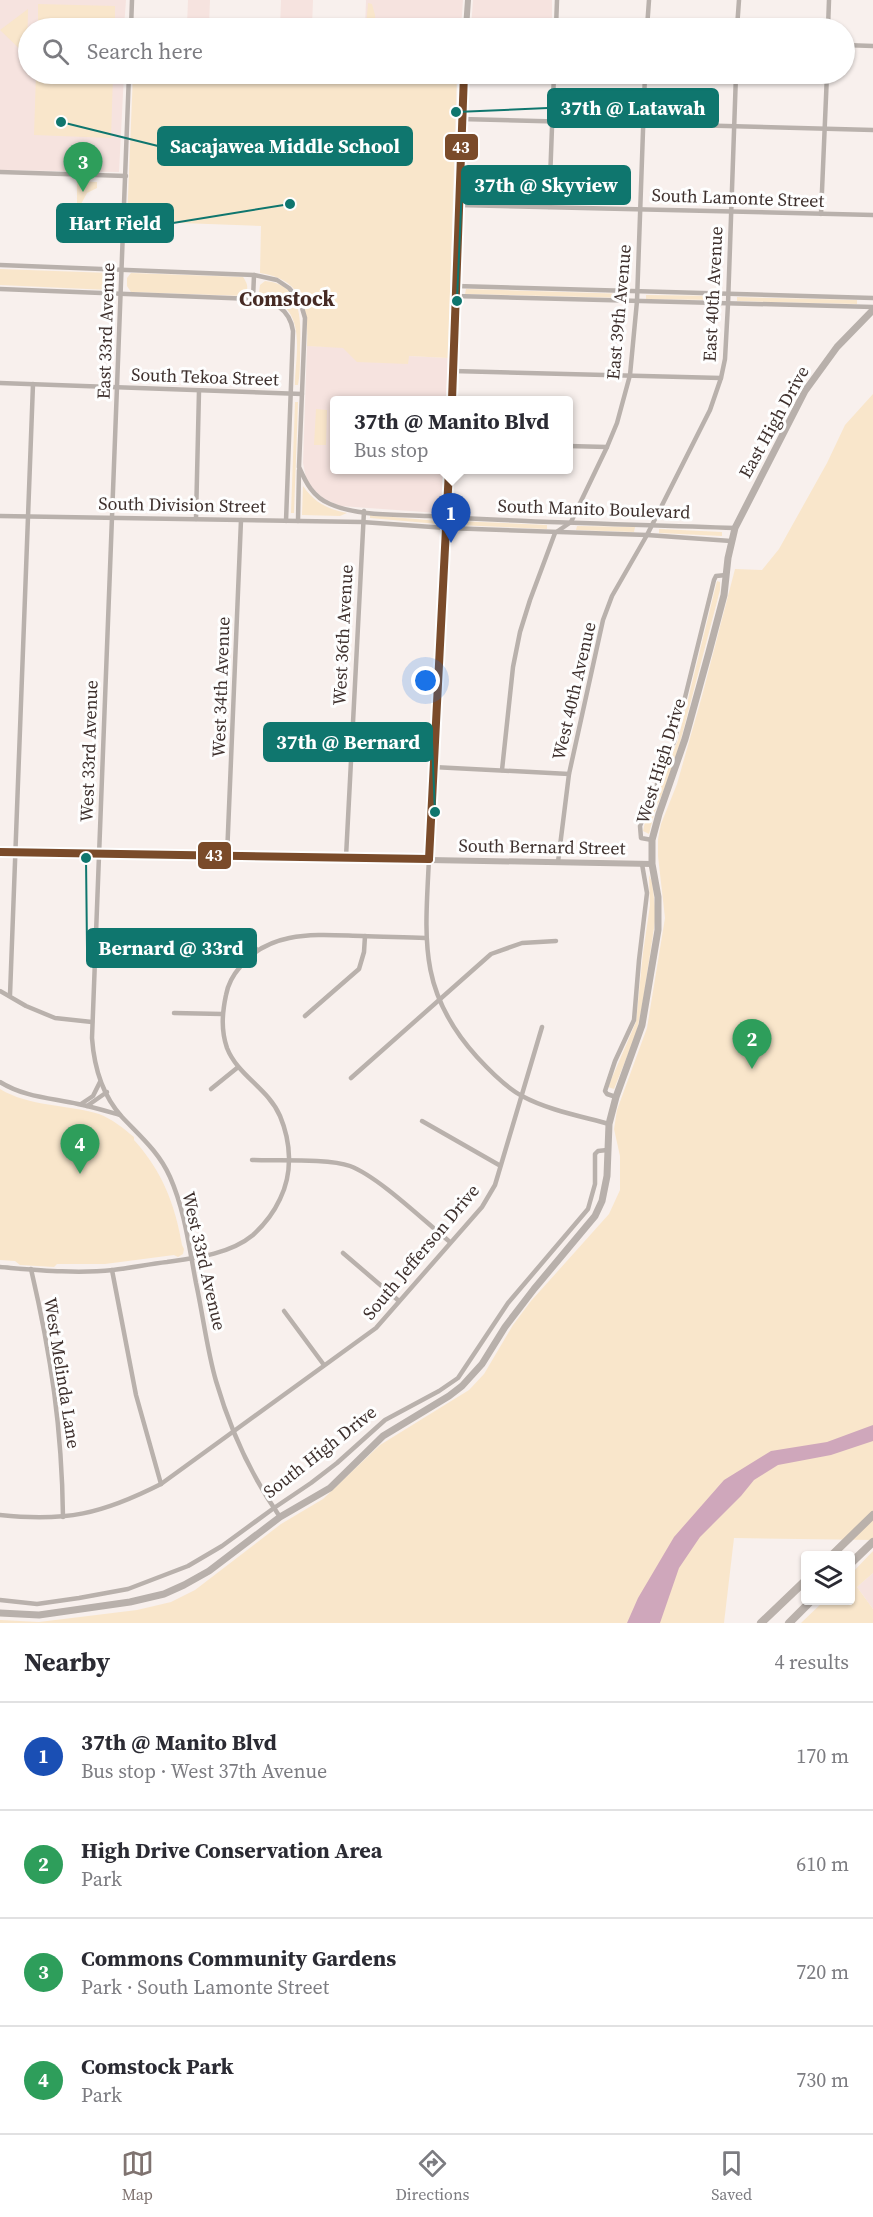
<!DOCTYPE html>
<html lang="en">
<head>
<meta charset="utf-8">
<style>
  body { margin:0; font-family:"Source Serif 4",serif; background:#f7f7f7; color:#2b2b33 }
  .controls { position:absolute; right:18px; bottom:18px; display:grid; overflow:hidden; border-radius:6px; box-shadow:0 2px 4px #0004 }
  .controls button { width:54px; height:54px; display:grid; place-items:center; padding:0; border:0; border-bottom:2px solid #e1e1e2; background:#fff; color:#2b2b33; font:30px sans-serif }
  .you { position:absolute; left:426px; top:681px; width:21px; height:21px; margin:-15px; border:4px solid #fff; border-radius:50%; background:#1a73e8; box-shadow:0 0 0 9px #1a73e833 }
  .badge { display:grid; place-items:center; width:39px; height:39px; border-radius:50%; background:#7f7370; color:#fff; font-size:20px; font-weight:700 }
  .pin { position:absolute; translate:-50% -50px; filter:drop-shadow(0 2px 3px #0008) }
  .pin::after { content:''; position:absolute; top:32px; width:21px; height:18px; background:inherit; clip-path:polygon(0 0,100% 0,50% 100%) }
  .popup { position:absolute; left:330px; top:396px; width:243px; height:78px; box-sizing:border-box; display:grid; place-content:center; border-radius:6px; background:#fff; filter:drop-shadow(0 2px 4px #0005); font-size:20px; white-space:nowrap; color:#7c7c81 }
  .popup b { font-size:22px; color:#2b2b33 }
  .popup::after { content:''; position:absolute; left:50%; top:100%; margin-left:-12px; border:12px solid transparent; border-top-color:#fff }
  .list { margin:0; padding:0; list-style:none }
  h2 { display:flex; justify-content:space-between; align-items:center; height:78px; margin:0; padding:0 24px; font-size:26px }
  h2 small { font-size:20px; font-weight:400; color:#7c7c81 }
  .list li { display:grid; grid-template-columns:39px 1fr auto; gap:18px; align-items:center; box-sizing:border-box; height:108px; padding:0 24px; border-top:2px solid #e1e1e2 }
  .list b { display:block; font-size:22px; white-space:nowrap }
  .list p { margin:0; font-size:20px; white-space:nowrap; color:#7c7c81 }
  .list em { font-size:20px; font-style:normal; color:#7c7c81 }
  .icon { flex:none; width:33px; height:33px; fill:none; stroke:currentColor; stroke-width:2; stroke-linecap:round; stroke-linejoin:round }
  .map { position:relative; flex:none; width:873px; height:1623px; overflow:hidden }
  .search { position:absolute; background:#fff; box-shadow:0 2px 4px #0004; left:18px; right:18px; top:18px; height:66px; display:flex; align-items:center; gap:15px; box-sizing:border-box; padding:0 21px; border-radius:33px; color:#7c7c81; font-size:22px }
  .sheet { height:510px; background:#fff }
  nav { display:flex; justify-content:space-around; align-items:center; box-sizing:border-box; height:84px; border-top:2px solid #e1e1e2; background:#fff; font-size:16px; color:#7c7c81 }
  nav a { display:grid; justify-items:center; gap:3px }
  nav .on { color:#7f7370 }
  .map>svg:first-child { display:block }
  .built { fill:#f6e3df }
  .green { fill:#f9e6cb }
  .water { fill:#cfa7bb }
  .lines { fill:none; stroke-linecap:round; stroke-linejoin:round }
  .minor { stroke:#b9b1ac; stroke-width:4.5 }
  .tertiary { stroke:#b9b1ac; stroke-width:6 }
  .secondary { stroke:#b8b0ab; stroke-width:7 }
  .trunk { stroke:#bab1ab; stroke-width:8 }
  .bus-1-casing { stroke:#fefefe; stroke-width:12 }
  .bus-1 { stroke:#7a4b2a; stroke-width:8 }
  .labels { text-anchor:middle; stroke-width:6; stroke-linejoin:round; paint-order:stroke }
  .street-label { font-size:18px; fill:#3e302d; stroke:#fefefe }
  .quarter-label { font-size:21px; font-weight:bold; fill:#452a24; stroke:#fefefe }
  .leader { fill:none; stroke:#0f766e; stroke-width:2 }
  .callout-dot { fill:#0f766e; stroke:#fefefe; stroke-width:2 }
  .callout { fill:#0f766e; stroke:#0f766e; stroke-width:2 }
  .callout-label { font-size:20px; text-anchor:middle; font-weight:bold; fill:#fff }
  .line-badge { stroke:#fefefe; stroke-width:2 }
  .badge-label { font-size:16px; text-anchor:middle; font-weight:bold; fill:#fff }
</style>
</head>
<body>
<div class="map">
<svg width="873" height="1623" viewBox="0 0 873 1623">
  <rect width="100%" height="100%" fill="#f8f0ed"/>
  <g class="built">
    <polygon points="0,0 126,0 124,28 28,28 28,74 124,74 119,172 0,170"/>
    <polygon points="188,0 210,0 209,26 187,25"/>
    <polygon points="281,0 313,0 312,28 280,28"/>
    <polygon points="366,0 463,0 461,28 365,28"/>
    <polygon points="473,0 552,0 552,28 471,28"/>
    <polygon points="468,74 550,74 550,83 468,80"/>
    <polygon points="307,346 343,347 408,364 408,356 448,358 446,400 334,400 334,470 444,470 442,507 438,513 340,506 323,498 313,489 306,478 303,463"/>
    <polygon points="873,1573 873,1609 857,1587"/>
  </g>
  <g class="green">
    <polygon points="368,3 372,4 375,15 376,28 366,28"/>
    <polygon points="38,4 115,6 115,28 38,28"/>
    <polygon points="28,9 27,56 0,30"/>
    <polygon points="135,23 291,28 135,28"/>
    <polygon points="36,74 113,74 111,138 34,135"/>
    <path d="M 133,74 L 457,74 L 448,358 L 409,356 L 408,364 L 357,362 L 343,348 L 307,346 C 309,308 302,279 260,273 L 261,226 L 127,221 Z"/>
    <polygon points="77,181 97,182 97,188 87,193 81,204 77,204"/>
    <polygon points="0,269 110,273 114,279 114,287 109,290 0,285"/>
    <path d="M 131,273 L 243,277 C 248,284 249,289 244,296 L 131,292 L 127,286 L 127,278 Z"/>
    <path d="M 265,281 C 304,284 301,324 300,352 C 300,363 300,375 298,385 L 295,385 L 295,382 C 296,357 304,319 280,303 C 273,298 265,298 259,292 L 260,285 Z"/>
    <polygon points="466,289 628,294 628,298 465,294"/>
    <polygon points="646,295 718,296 718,300 646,299"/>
    <polygon points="737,297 857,300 857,304 737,301"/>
    <polygon points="873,394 873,1540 734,1538 724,1623 0,1623 0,1620 39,1622 137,1610 171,1602 195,1590 281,1524 323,1499 380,1445 469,1390 484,1374 513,1325 531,1301 609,1214 620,1190 620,1156 614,1129 617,1110 647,1028 665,918 658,856 658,839 661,824 677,784 702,696 735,569 762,570 779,549 827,463 845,425"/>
    <polygon points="295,402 298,402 294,513 291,513"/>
    <polygon points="316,409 327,410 326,445 314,445"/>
    <path d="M 303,486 C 315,503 327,509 347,513 L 340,516 L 302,515 Z"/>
    <polygon points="370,515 438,521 438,524 370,518"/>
    <polygon points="457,521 547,525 547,529 457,525"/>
    <polygon points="577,526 635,527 634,532 576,530"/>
    <polygon points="659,529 722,532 722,536 659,533"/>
    <polygon points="717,581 720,582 720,590 675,762 654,814 649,834 643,831 647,813 678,740"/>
    <polygon points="649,875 652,882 656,915 642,1007 636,1034 614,1089 608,1087 636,1022 643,953 650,905"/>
    <path d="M 0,1089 C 30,1107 66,1104 99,1114 C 112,1119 123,1128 134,1137 L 134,1140 C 162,1171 175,1204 182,1245 L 184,1249 L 183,1254 L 178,1257 L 174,1255 L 105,1264 L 57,1264 L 54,1267 L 20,1265 L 15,1261 L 0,1260 Z"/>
    <polygon points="873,1551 873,1573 857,1587 873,1609 873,1623 801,1623 824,1601 850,1600 851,1574"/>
  </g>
  <polygon class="water" points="873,1425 873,1441 831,1455 778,1465 754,1480 741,1496 700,1537 679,1568 660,1623 627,1623 638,1598 674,1537 724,1480 771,1451 827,1442"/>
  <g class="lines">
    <g class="minor">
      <polyline points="131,28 132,0"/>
      <polyline points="556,28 557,0"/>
      <polyline points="647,28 649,0"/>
      <polyline points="737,28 739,0"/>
      <polyline points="828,28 829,0"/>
      <polyline points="844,45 873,46"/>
      <path d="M 129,74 L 92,1038 C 94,1066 102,1095 122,1117 C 140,1136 159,1152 170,1177 C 185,1211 189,1247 196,1283 C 203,1315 207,1350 216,1381 C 230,1429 252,1477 280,1517"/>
      <polyline points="461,119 873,130"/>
      <polyline points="0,172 126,176"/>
      <polyline points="458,205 873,215"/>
      <polyline points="549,207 554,74"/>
      <polyline points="821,214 827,74"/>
      <path d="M 0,265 L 254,275 L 277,280 L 289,288 L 300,301 L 305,318 L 299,467 C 306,483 313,497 330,504 C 360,517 398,514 429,516 C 531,523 633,524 735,528"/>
      <polyline points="456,286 873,298"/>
      <path d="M 0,289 L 253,299 C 273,300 290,309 293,331 L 286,521"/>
      <polyline points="455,296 873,307"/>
      <polyline points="253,299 254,275"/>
      <polyline points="453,371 721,378"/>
      <polyline points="0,383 302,394"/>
      <polyline points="568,446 607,447"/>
      <polyline points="0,516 362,522 446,528 647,535 731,541"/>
      <polyline points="196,519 199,391"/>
      <polyline points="298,521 299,470"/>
      <polyline points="433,767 569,774"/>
      <polyline points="502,770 513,667 520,632 530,600 555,533 571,522 607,447 617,423 630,375 637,301 645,74"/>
      <polyline points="652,840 641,838 640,826 674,742 714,580 716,576 726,575"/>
      <polyline points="227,856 241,520"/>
      <polyline points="346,857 364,511"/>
      <path d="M 429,859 C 425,940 418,992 477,1057 C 489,1070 505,1087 522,1096 C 548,1110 580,1116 609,1124"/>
      <polyline points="558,862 569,774 603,620 612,596 647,535 710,410 721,378 725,359 728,304 736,74"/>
      <polyline points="178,931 234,933 247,938 257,950"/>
      <polyline points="0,991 26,1006 55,1018 92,1022"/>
      <polyline points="10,995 33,384"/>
      <polyline points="174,1013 222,1014"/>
      <polyline points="305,1016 359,969 364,952 365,936"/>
      <polyline points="351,1078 491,954 522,943 556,941"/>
      <path d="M 0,1082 C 24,1097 51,1098 78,1104 C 93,1107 106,1111 120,1115"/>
      <polyline points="211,1089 237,1068"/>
      <polyline points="616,1097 607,1094 605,1091 615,1061 634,1020 639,960 647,893 642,864"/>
      <polyline points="81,1104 93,1096 100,1082"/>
      <polyline points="87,1106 107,1092"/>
      <polyline points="422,1121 499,1165"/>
      <path d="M 252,1160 C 276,1161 329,1158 350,1166 C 379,1177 424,1221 450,1242"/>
      <polyline points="343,1253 399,1301"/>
      <path d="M 0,1267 C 37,1270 76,1274 113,1270 C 131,1268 149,1264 167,1262 C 196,1258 230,1254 253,1235 C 264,1225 274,1212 280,1199 C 293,1173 291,1142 280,1116 C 268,1088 238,1076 227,1048 C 221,1030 222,1014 226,995 C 228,984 233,975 240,967 C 270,929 318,935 362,936 C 383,937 404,937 425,938"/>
      <path d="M 31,1269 C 51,1355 62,1429 63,1517"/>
      <polyline points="112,1270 136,1395 161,1484"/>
      <polyline points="284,1311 324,1365"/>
      <path d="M 0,1515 C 66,1522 102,1514 161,1484 L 376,1328 L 482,1207 L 495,1185 L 542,1027"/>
      <polyline points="0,1600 37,1604 79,1598 128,1589 188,1566 222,1546 274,1508 311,1483 337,1463 385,1420 439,1391 458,1378 508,1303 588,1209 595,1184 595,1154 598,1151 607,1150"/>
    </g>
    <g class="tertiary">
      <polyline points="466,28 468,0"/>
      <polyline points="452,400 464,74"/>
      <polyline points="0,852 652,864"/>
      <polyline points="429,859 449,470"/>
    </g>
    <polyline class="secondary" points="0,1613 39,1615 130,1602 164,1594 184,1585 209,1571 280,1517 330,1488 383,1436 449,1396 462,1386 482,1364 505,1327 534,1289 595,1216 602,1201 607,1176 609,1124 616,1097 642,1025 658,930 658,897 652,864 652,840 659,814 685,739 709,652 724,595 728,558 735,528 805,391 837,347 873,310"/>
    <g class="trunk">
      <polyline points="831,1556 873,1515"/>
      <polyline points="850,1564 873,1542"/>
      <polyline points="761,1623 806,1580"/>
      <polyline points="789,1623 812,1600"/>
    </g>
    <g class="bus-1-casing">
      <g id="bus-1">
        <polyline points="452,400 464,74"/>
        <polyline points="0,852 429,859"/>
        <polyline points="429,859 449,470"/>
      </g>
    </g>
    <use href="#bus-1" class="bus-1"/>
  </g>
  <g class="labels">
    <g class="street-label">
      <text transform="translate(738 198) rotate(2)" y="6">South Lamonte Street</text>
      <text transform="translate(713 294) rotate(-87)" y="6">East 40th Avenue</text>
      <text transform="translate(619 312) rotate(-85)" y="6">East 39th Avenue</text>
      <text transform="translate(106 331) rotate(-88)" y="6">East 33rd Avenue</text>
      <text transform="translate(205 377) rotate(2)" y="6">South Tekoa Street</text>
      <text transform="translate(774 422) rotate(-61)" y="6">East High Drive</text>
      <text transform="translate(182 505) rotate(1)" y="6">South Division Street</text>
      <text transform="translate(594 509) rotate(2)" y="6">South Manito Boulevard</text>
      <text transform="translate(343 635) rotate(-87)" y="6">West 36th Avenue</text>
      <text transform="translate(221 687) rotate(-88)" y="6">West 34th Avenue</text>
      <text transform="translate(574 691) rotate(-77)" y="6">West 40th Avenue</text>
      <text transform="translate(89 751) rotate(-88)" y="6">West 33rd Avenue</text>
      <text transform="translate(661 761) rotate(-73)" y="6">West High Drive</text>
      <text transform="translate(542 847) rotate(1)" y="6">South Bernard Street</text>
      <text transform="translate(421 1252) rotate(-50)" y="6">South Jefferson Drive</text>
      <text transform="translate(204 1261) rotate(77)" y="6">West 33rd Avenue</text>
      <text transform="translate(62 1373) rotate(81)" y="6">West Melinda Lane</text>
      <text transform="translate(320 1452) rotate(-38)" y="6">South High Drive</text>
    </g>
    <g class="quarter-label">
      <text x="287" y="306">Comstock</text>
    </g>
  </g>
  <path class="leader" d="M456 112L548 108M61 122L158 146M457 301L462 185M290 204L173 223M435 812L432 742M86 858L87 948"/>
  <g class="callout-dot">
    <circle cx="456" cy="112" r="6"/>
    <circle cx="61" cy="122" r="6"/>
    <circle cx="457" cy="301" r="6"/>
    <circle cx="290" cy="204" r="6"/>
    <circle cx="435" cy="812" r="6"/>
    <circle cx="86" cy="858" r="6"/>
  </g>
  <g class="callout">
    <rect x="548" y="89" width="170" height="38" rx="6"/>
    <rect x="158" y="127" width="254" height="38" rx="6"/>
    <rect x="462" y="166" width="168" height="38" rx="6"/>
    <rect x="57" y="204" width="116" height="38" rx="6"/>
    <rect x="264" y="723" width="168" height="38" rx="6"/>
    <rect x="87" y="929" width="169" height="38" rx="6"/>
  </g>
  <g class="callout-label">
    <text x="633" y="115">37th @ Latawah</text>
    <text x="285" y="153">Sacajawea Middle School</text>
    <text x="546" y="192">37th @ Skyview</text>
    <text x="115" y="230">Hart Field</text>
    <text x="348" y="749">37th @ Bernard</text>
    <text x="171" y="955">Bernard @ 33rd</text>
  </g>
  <g class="line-badge">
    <rect x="444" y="133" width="35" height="28" rx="6" fill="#7a4b2a"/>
    <rect x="197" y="841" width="35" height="29" rx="6" fill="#7a4b2a"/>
  </g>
  <g class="badge-label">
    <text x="461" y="153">43</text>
    <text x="214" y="861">43</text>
  </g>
</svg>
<div class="controls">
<button><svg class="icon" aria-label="layers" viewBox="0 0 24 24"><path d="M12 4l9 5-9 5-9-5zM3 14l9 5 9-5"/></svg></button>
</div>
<div class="you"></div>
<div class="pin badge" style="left:451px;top:543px;background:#1a4fb4">1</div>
<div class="popup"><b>37th @ Manito Blvd</b>Bus stop</div>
<div class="pin badge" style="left:752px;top:1069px;background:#2e9e5b">2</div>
<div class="pin badge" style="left:83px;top:192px;background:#2e9e5b">3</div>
<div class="pin badge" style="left:80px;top:1174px;background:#2e9e5b">4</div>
<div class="search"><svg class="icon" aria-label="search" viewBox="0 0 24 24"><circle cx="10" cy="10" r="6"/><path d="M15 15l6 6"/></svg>Search here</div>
</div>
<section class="sheet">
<h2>Nearby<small>4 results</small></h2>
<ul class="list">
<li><span class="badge" style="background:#1a4fb4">1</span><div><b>37th @ Manito Blvd</b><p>Bus stop · West 37th Avenue</p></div><em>170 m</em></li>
<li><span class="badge" style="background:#2e9e5b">2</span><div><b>High Drive Conservation Area</b><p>Park</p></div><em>610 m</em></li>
<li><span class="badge" style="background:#2e9e5b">3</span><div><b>Commons Community Gardens</b><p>Park · South Lamonte Street</p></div><em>720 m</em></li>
<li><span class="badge" style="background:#2e9e5b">4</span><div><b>Comstock Park</b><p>Park</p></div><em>730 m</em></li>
</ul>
</section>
<nav>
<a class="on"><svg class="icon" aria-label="map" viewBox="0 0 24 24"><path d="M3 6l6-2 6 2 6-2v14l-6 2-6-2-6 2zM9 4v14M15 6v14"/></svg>Map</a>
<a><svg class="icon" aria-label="directions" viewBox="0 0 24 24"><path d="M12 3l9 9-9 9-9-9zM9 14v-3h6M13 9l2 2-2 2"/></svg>Directions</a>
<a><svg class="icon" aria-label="saved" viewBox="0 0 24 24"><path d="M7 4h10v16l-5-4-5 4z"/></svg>Saved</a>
</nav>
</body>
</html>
